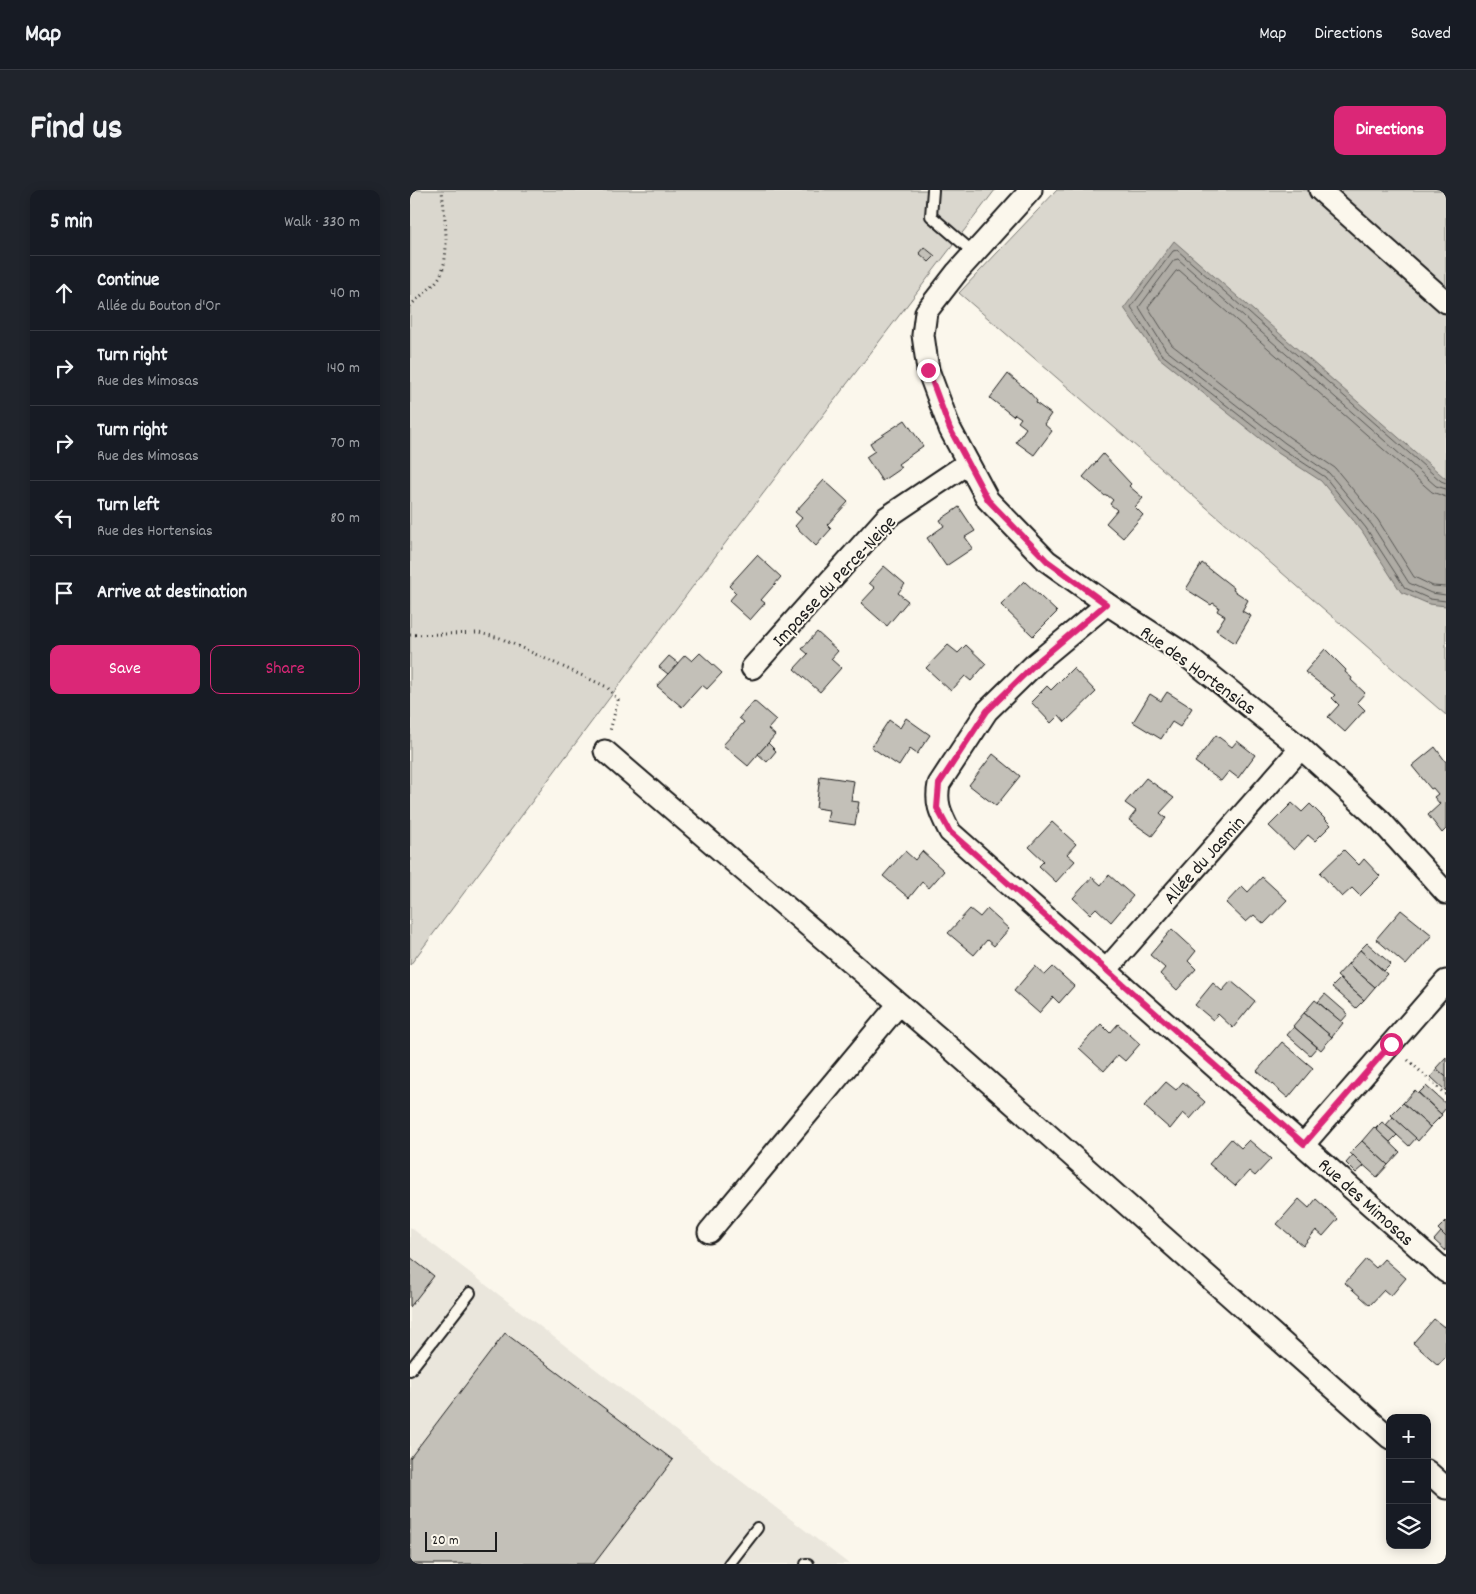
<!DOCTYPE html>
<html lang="en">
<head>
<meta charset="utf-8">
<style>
  body { margin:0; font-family:Dekko,sans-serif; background:#20242c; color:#f1f3f6 }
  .controls { position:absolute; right:15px; bottom:15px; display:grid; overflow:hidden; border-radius:10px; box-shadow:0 2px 12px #0003 }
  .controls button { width:45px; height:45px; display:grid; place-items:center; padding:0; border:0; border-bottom:1px solid #363941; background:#171b24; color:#f1f3f6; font:25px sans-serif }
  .scale { position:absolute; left:15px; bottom:12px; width:72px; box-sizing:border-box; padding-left:5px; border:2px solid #1c1c1c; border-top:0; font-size:14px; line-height:18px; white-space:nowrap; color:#1c1c1c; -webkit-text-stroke:4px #fbf7ec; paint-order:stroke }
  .stop { position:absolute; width:15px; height:15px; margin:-11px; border:4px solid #db2777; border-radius:50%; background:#fff }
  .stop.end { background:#db2777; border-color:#fff; box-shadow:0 1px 5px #0008 }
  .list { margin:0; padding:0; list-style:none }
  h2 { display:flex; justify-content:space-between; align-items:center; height:65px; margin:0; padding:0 20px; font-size:21px }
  h2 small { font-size:16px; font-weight:400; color:#9ea1a6 }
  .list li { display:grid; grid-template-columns:32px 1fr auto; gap:15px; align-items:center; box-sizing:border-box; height:75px; padding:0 20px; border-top:1px solid #363941 }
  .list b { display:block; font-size:19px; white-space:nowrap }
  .list p { margin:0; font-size:16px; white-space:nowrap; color:#9ea1a6 }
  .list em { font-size:16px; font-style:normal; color:#9ea1a6 }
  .actions { display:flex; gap:10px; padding:15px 20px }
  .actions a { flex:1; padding:11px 0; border:1px solid #db2777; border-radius:10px; text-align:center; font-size:18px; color:#db2777 }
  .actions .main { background:#db2777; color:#fff }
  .icon { flex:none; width:28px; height:28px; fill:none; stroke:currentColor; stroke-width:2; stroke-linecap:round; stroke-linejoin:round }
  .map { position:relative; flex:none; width:1036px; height:1374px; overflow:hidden; border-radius:10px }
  header { display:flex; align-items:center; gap:30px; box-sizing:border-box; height:70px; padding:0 25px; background:#171b24; border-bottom:1px solid #363941 }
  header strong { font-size:24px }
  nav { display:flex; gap:28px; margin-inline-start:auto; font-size:18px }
  .intro { display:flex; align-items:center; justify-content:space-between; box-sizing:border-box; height:120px; padding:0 30px }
  h1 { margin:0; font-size:35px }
  .button { padding:12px 22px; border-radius:10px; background:#db2777; color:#fff; font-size:18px; font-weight:700 }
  main { display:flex; gap:30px; padding:0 30px }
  aside { flex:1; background:#171b24; border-radius:10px; box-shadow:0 2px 12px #0003 }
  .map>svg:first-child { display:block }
  .built { fill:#eae6dc }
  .green { fill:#dad7ce; stroke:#7b7a75 }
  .water { fill:#afaca5; stroke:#74726e }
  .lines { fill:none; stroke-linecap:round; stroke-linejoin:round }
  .shore { stroke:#575653; stroke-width:1 }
  .building { fill:#c3c0b8; stroke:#1c1c1c }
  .lane-casing { stroke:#1c1c1c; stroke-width:14 }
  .street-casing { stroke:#1c1c1c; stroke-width:25 }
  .path { stroke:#1c1c1c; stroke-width:3; stroke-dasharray:1 4; stroke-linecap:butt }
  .lane { stroke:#fbf7ec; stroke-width:10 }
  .street { stroke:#fbf7ec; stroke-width:21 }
  .route { stroke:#db2777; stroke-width:6 }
  .labels { text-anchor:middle; stroke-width:4; stroke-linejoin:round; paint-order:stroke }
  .street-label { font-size:19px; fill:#1c1c1c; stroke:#fbf7ec }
</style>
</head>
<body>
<header>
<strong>Map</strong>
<nav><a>Map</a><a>Directions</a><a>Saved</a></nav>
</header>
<div class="intro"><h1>Find us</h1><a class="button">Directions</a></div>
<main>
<aside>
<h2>5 min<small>Walk · 330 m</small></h2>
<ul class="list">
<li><svg class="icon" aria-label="ahead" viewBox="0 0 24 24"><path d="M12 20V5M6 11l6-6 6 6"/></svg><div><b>Continue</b><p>Allée du Bouton d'Or</p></div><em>40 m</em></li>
<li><svg class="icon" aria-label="right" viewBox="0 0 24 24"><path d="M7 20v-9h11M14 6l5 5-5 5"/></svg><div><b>Turn right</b><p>Rue des Mimosas</p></div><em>140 m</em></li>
<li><svg class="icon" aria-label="right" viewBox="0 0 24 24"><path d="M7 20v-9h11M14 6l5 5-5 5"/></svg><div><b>Turn right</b><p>Rue des Mimosas</p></div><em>70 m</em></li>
<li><svg class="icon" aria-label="left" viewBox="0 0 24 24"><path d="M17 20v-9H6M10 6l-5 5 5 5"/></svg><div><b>Turn left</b><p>Rue des Hortensias</p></div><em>80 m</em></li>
<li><svg class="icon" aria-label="arrive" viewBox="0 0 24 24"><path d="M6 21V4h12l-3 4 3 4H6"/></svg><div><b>Arrive at destination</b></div></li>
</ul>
<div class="actions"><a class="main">Save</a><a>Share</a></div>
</aside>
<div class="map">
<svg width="1036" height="1374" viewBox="0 0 1036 1374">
  <rect width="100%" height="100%" fill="#fbf7ec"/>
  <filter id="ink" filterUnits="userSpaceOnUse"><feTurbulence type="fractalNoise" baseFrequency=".02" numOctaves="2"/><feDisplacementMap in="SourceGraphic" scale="10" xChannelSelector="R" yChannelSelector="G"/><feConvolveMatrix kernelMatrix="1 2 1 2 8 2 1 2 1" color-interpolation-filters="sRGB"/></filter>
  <g filter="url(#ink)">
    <polygon class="built" points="0,1037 97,1111 439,1374 0,1374"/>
    <g class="green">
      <polygon points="0,0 585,0 304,368 0,775"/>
      <polygon points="647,0 1036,0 1036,525 549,103"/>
    </g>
    <polygon class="water" points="764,51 1036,289 1036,416 1019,414 991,402 952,341 911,291 868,263 748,167 714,118"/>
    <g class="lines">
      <g class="shore">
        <polyline points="1036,293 1031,291 767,60 763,61 721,117 751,164 871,258 915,287 956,338 995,398 1020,409 1036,411"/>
        <polyline points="1036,299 1026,296 768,69 764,70 729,117 756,160 875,253 919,283 962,335 999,393 1021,403 1036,405"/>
        <polyline points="1036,307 1022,302 769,80 766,81 738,117 762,155 879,247 925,278 968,330 1004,387 1023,396 1036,397"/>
      </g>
    </g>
    <g class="building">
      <polygon points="514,57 525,66 519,72 509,63"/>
      <polygon points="598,184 620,203 627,211 626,213 641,224 634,234 642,241 624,265 606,252 616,238 608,232 611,228 605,224 603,226 580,208"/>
      <polygon points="495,230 513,256 488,274 491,278 472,291 456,267 465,261 460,253"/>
      <polygon points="693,264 721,294 719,296 733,308 725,317 733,325 713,348 696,333 707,320 700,314 703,310 697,305 695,306 673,287"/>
      <polygon points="414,290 438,312 417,335 421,339 406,356 385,336 392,328 385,322"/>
      <polygon points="549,317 565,341 555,347 563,358 536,376 517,348 534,336 530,330"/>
      <polygon points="347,365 371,387 351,410 355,413 340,430 319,411 326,403 319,396"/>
      <polygon points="792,373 824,398 823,400 838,410 832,421 841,426 825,453 806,440 815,426 807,421 809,417 803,413 801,415 776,399"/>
      <polygon points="474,376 495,394 488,403 498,411 477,436 451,413 465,398 459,393"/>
      <polygon points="614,391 647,422 623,446 591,415"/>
      <polygon points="407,442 428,461 421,469 431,478 410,502 384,479 398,464 392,459"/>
      <polygon points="538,455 548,463 556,455 576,474 561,491 555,486 541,501 516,478"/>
      <polygon points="915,459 936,480 935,482 942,488 941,490 955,503 947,512 955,520 935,542 918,527 929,515 922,508 925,505 895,482"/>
      <polygon points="290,463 312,483 297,499 292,495 272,517 247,496 275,465 282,471"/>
      <polygon points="259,466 268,473 258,484 249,477"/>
      <polygon points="663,478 686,502 655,532 649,525 641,533 621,512 637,496 641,500"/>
      <polygon points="757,502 782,518 770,537 762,532 751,549 723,532 740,504 751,511"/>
      <polygon points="344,511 366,530 358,539 365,545 338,576 313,555 334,532 329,528"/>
      <polygon points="496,528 520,545 507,564 500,559 489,576 461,557 479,530 490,538"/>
      <polygon points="806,545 822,557 827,551 845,565 828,588 819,581 811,591 785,572"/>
      <polygon points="358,553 366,561 357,572 348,564"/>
      <polygon points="1025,557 1036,572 1036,639 1032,643 1018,625 1030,614 1024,607 1028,604 1023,598 1021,599 1002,576"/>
      <polygon points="583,564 610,586 586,616 559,595"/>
      <polygon points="410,586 444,591 441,611 449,612 445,635 417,631 419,620 406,618"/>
      <polygon points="736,588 764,608 750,623 756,628 742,646 719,630 726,621 715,613"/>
      <polygon points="882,613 892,622 900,614 921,635 905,651 898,645 884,660 859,636"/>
      <polygon points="642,632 666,654 657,664 665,671 646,692 629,676 634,671 619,657"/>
      <polygon points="934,660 949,675 954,669 970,686 950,706 942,698 932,707 910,683"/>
      <polygon points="495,661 505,670 512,661 534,681 519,698 512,692 499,708 473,686"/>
      <polygon points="699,685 723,706 701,732 686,718 680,724 663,708 682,687 691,695"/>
      <polygon points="852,687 877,710 854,734 844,725 836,732 816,713 832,696 838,702"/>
      <polygon points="560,719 570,727 577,719 599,739 584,756 577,750 564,765 538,743"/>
      <polygon points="991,720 1022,745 996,775 966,749"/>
      <polygon points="762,739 786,761 778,771 786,779 767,800 750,784 755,778 740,765"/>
      <polygon points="957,753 981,774 974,781 950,760"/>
      <polygon points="950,760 977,784 965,797 938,774"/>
      <polygon points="938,774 965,797 954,810 927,786"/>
      <polygon points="625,776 635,785 643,777 664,796 649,813 643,807 629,823 604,801"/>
      <polygon points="930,789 954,810 946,818 922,797"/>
      <polygon points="821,791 845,811 823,838 808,824 803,830 785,815 803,793 812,801"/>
      <polygon points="915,804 938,824 931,832 908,812"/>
      <polygon points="905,810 933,833 922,847 894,823"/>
      <polygon points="894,823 922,847 911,860 883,836"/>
      <polygon points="691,834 700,843 708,834 730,854 715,871 708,865 694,881 669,858"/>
      <polygon points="884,837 907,857 900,865 877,845"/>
      <polygon points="872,852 903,878 878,908 847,881"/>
      <polygon points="1036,867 1036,887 1026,878"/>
      <polygon points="1027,879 1036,887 1036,901 1021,887"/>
      <polygon points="756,892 766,900 773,892 795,912 780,929 773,923 760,939 734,916"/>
      <polygon points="1016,896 1036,914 1036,918 1031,924 1009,903"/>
      <polygon points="1005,900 1032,925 1020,937 993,913"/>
      <polygon points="993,913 1020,937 1008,951 981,925"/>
      <polygon points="983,927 1006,948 999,956 976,935"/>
      <polygon points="972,932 987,945 980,952 965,939"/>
      <polygon points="964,937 990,962 978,975 952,951"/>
      <polygon points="821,949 831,958 839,950 861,969 845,986 839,981 825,996 799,974"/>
      <polygon points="952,951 978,975 967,987 940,963"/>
      <polygon points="943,965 954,976 946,983 936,973"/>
      <polygon points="889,1009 899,1018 906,1009 928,1029 913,1046 906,1040 893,1056 867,1034"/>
      <polygon points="1036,1031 1036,1047 1028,1039"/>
      <polygon points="1031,1042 1036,1047 1036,1061 1024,1050"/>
      <polygon points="0,1067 24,1086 0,1117"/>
      <polygon points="956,1069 966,1078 974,1069 996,1088 981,1106 974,1100 960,1115 935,1093"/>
      <polygon points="1024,1129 1034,1137 1036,1135 1036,1166 1028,1175 1003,1153"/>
      <polygon points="95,1143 263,1270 184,1374 0,1374 0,1268"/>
    </g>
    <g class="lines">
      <g class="lane-casing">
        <g id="lane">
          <polyline points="523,0 521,26 564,63"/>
          <polyline points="0,1180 60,1103"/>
          <polyline points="319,1374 347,1338"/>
          <polyline points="396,1374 398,1374"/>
        </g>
      </g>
      <g class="street-casing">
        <g id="street">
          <polyline points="621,0 547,82 516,122 513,145 518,180 540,239 578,310 637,371 697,414 773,463 891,558 970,630 1036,703"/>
          <polyline points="910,0 1036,112"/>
          <path d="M 697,414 L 626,473 L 577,521 L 529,594 C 525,614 531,624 540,642 L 1036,1082"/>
          <polyline points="342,478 476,328 558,273"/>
          <polyline points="195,561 537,855 980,1248"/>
          <polyline points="696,780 891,558"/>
          <polyline points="894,954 1036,791"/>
          <polyline points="299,1042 489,814"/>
          <polyline points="1017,1281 1036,1298"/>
        </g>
      </g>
      <g class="path">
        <path d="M 0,116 C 8,107 24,97 30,86 C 41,64 34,23 32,0"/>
        <polyline points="0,445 69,443 90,448 197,497 208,510 200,541"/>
        <polyline points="998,870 1036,905"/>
      </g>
      <use href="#lane" class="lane"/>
      <use href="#street" class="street"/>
    </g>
  </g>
  <g class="lines" filter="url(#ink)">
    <polyline class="route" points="518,180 540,239 578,310 637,371 696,414 626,473 577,521 529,594 527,618 540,642 894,954 981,854"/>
  </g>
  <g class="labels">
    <g class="street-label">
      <text transform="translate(423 390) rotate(-47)" y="7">Impasse du Perce-Neige</text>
      <text transform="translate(789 479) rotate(36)" y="7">Rue des Hortensias</text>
      <text transform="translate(793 669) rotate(-48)" y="7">Allée du Jasmin</text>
      <text transform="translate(957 1011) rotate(42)" y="7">Rue des Mimosas</text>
    </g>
  </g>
</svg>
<div class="controls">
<button>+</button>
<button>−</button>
<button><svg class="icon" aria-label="layers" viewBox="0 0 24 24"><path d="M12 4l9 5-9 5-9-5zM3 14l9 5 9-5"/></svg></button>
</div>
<div class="scale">20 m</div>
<div class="stop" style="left:981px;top:854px"></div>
<div class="stop end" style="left:518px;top:180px"></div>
</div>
</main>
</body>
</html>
